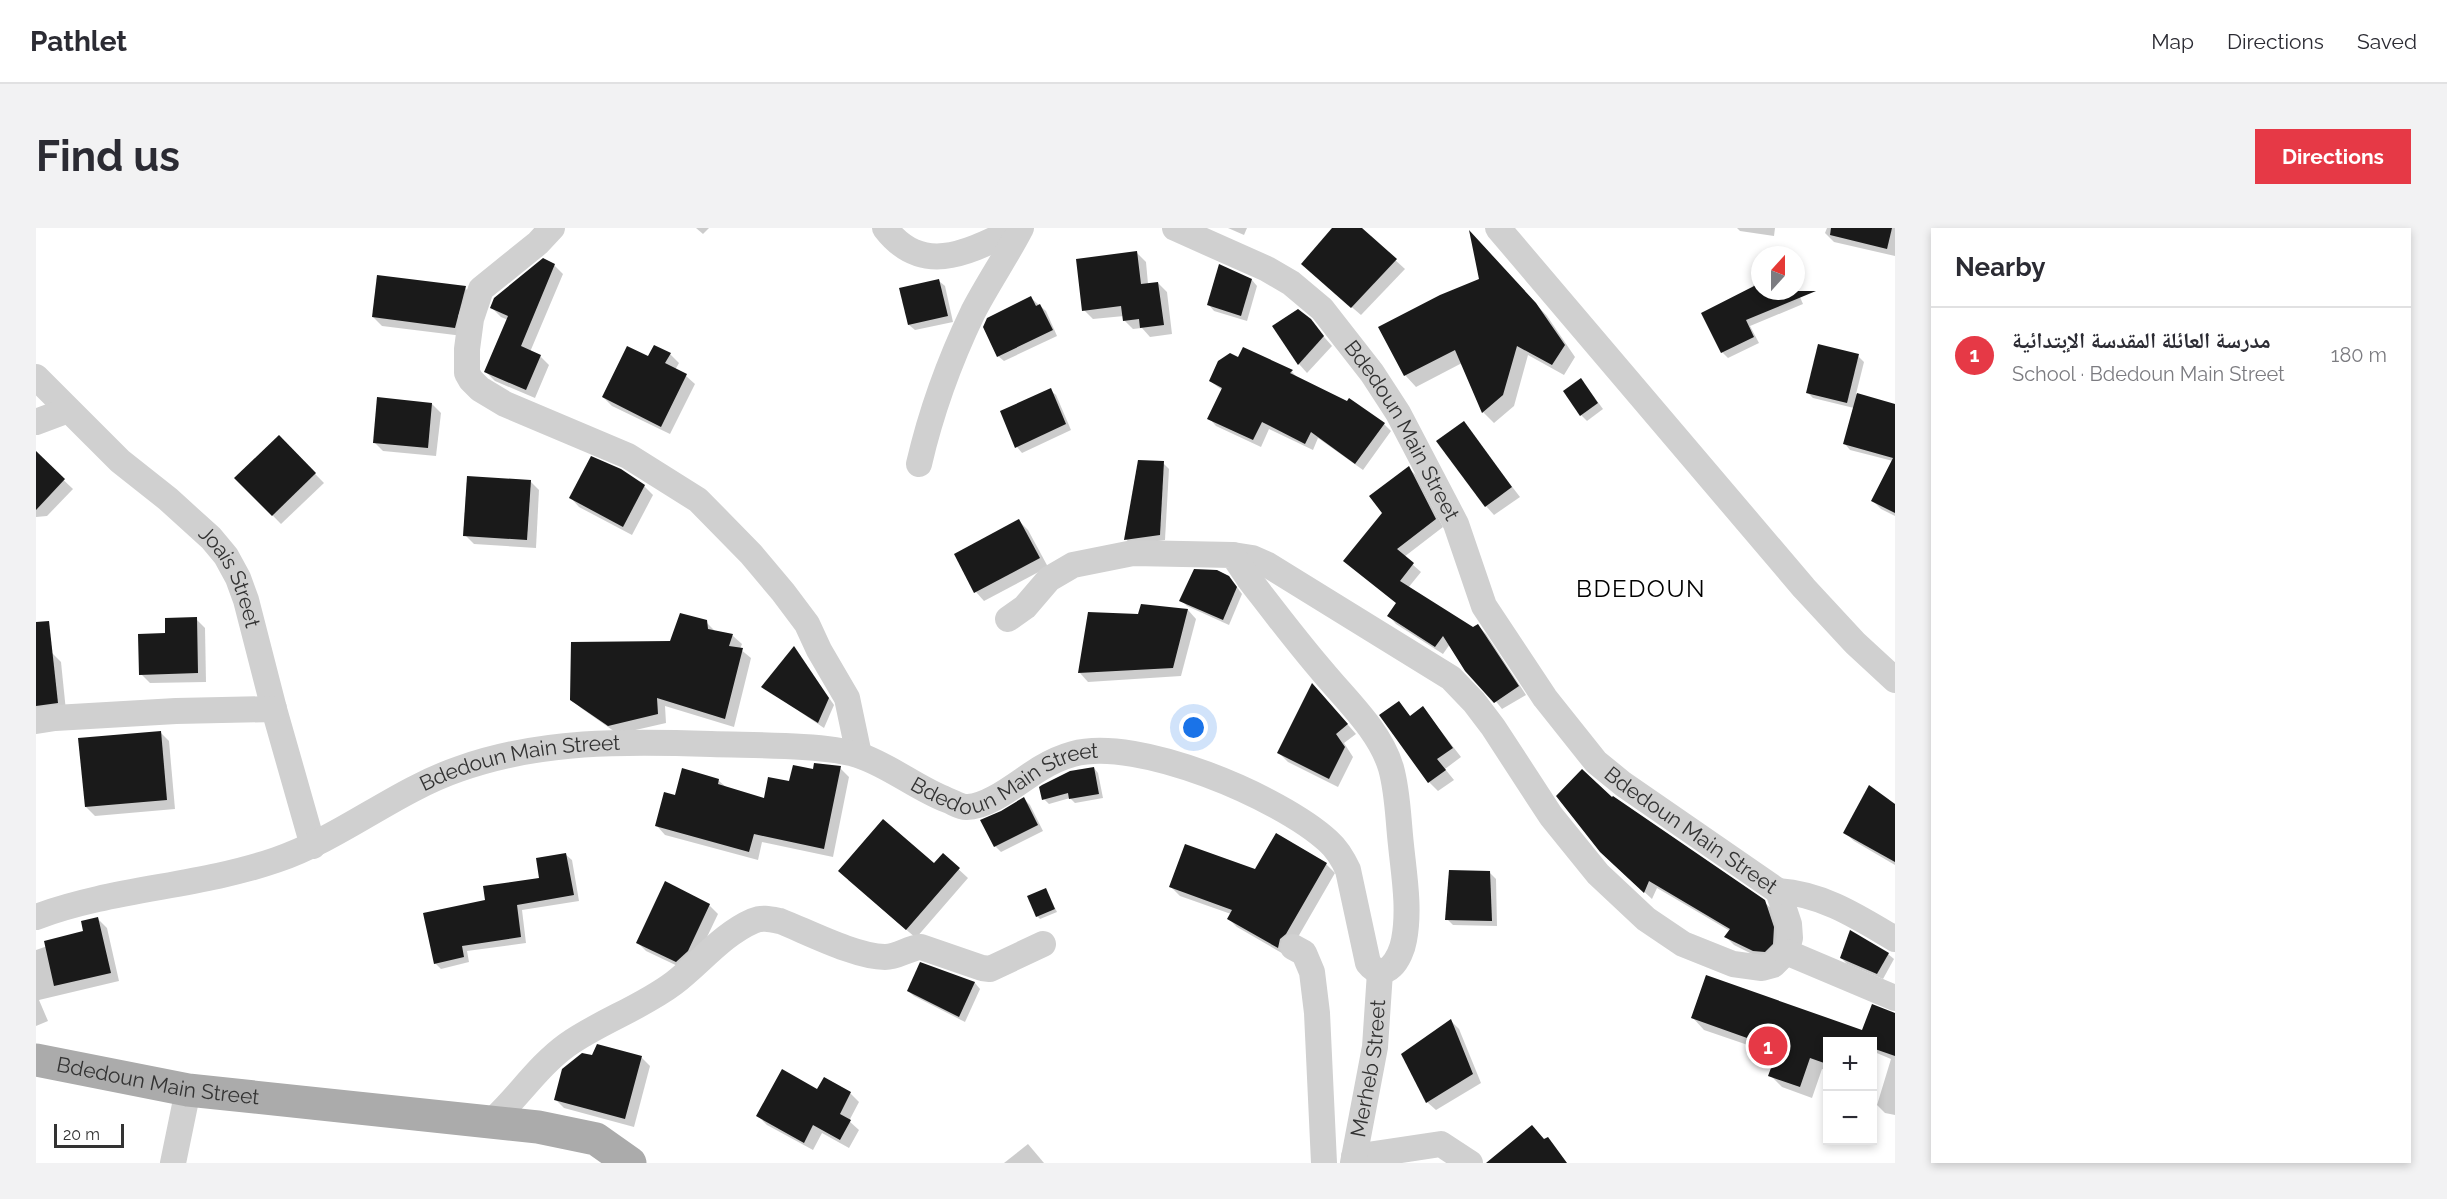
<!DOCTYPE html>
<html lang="en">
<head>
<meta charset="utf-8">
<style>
  body { margin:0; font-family:Raleway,"Noto Naskh Arabic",sans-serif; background:#f2f2f3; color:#2b2b33 }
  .controls { position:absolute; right:18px; bottom:18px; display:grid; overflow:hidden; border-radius:0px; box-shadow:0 3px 9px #0003 }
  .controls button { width:54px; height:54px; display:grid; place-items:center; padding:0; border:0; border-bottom:2px solid #e1e1e2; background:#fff; color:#2b2b33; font:30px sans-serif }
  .compass { position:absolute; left:1715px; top:18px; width:54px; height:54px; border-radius:50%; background:#fff; box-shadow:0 3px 9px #0003; rotate:21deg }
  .scale { position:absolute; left:18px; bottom:15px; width:70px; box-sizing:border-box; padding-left:6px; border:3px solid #333; border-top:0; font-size:16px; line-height:21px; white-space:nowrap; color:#333; -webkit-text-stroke:4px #fff; paint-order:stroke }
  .you { position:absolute; left:1158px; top:500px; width:21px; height:21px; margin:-15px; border:4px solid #fff; border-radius:50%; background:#1a73e8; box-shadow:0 0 0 9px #1a73e833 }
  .badge { display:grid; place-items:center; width:39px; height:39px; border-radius:50%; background:#e63946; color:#fff; font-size:20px; font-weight:700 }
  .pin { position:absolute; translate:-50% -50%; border:3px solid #fff; box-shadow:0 2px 6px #0006 }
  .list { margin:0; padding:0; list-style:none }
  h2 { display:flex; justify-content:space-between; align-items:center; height:78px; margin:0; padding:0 24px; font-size:26px }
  h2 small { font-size:20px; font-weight:400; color:#7c7c81 }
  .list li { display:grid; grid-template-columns:39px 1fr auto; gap:18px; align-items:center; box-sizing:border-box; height:96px; padding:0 24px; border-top:2px solid #e1e1e2 }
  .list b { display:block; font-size:22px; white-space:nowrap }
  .list p { margin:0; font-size:20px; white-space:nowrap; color:#7c7c81 }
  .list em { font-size:20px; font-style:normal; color:#7c7c81 }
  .map { position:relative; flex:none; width:1859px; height:935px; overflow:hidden; border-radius:0px }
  header { display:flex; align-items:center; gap:36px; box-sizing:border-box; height:84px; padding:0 30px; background:#fff; border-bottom:2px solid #e1e1e2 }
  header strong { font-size:28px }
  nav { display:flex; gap:33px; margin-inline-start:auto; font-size:21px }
  .intro { display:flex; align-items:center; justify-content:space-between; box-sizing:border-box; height:144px; padding:0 36px }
  h1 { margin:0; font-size:42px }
  .button { padding:15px 27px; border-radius:0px; background:#e63946; color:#fff; font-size:21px; font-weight:700 }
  main { display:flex; gap:36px; padding:0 36px }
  aside { flex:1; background:#fff; border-radius:0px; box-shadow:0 3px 9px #0003 }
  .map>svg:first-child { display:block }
  .shadow { fill:#0003 }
  .building { fill:#1a1a1a }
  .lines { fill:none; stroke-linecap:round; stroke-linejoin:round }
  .minor { stroke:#d0d0d0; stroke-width:26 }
  .major { stroke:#ababab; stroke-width:33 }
  .labels { text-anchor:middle; stroke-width:6; stroke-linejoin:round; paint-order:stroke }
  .street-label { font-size:21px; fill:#333; stroke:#fff }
  .quarter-label { font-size:24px; letter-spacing:1.5px; fill:#000; stroke:#fff }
</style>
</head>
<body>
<header>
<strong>Pathlet</strong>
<nav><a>Map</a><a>Directions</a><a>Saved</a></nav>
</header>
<div class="intro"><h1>Find us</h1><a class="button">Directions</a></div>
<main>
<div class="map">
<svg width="1859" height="935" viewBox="0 0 1859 935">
  <rect width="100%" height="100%" fill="#fff"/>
  <g class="shadow">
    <polygon points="660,0 673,0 667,6"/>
    <polygon points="1192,0 1211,0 1208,7"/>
    <polygon points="1298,0 1324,0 1369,41 1325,87 1276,45"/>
    <polygon points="1701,0 1739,0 1738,8 1704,3"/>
    <polygon points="1791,0 1859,0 1859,28 1798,14 1789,5"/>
    <polygon points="1444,15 1511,88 1539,129 1528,147 1492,127 1478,178 1458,195 1447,184 1426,135 1380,159 1369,147 1444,51"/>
    <polygon points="1101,25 1110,34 1112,56 1122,55 1131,64 1136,106 1114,109 1106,100 1097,101 1088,92 1088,88 1057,91 1048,82"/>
    <polygon points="518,37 527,46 494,124 504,128 513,137 499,170 459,153 450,144 472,92 465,89 456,80"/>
    <polygon points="1216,52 1221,58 1211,93 1178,83 1173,77"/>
    <polygon points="903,53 909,58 917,94 879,102 873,97"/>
    <polygon points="1724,53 1724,63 1760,63 1760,60 1767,76 1714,98 1723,115 1692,130 1686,124 1718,56"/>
    <polygon points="429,60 438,69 427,108 346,98 337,89"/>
    <polygon points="995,70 1010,83 1021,108 968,133 962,128"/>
    <polygon points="1274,93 1296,118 1271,145 1263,136 1238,98"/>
    <polygon points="1208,121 1256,144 1263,151 1348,196 1355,203 1327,242 1282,210 1277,222 1233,201 1225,219 1180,198 1173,190 1186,162 1174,153 1203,131"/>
    <polygon points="634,126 643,135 639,142 650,148 659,156 634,206 576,178 567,169 613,130"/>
    <polygon points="1822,128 1828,134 1820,166 1859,177 1859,288 1845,281 1837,273 1857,233 1814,222 1809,216 1818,180 1777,170 1771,164"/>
    <polygon points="1550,158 1567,181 1551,193 1545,187"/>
    <polygon points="1014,162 1020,167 1035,202 986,225 981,219"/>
    <polygon points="396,176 405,185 400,228 347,223 338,214"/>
    <polygon points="1427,195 1484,269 1458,287 1450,278"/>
    <polygon points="243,209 288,255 245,296 200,250"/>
    <polygon points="0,226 37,261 11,288 0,289"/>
    <polygon points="1127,235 1133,241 1129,312 1095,317 1090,311"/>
    <polygon points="1372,240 1380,247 1407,299 1368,329 1385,344 1372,360 1437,401 1442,398 1450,406 1490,467 1466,481 1414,416 1407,426 1360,396 1353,388 1361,375 1348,285"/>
    <polygon points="494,253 503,262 500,320 438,316 429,307"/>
    <polygon points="608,258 617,267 596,307 543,279 535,270"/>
    <polygon points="983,293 992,302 1012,339 948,373 940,364"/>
    <polygon points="1198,355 1206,366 1193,397 1151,378 1145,372"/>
    <polygon points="1152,382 1160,391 1145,448 1052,454 1044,445 1103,387"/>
    <polygon points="160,391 169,400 170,454 114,455 105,446"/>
    <polygon points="670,394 680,404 697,408 706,416 704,421 715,430 698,499 629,478 630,495 582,506 545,480 535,471"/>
    <polygon points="758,420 798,477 788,500 727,459"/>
    <polygon points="16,425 25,434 30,483 0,492 0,427"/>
    <polygon points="1285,466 1320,506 1308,515 1317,529 1302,559 1252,534 1243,525"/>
    <polygon points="1363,475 1375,489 1387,480 1425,529 1409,541 1418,552 1402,563 1393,554 1345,488"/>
    <polygon points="124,504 133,513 139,581 59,588 50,579"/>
    <polygon points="804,540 813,549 797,629 726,614 722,632 629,607 621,598 640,569 682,552 691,560 729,572 778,542"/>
    <polygon points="1058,540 1062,545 1067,570 1039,575 1034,570 1013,576 1008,571"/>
    <polygon points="988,571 994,577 1007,603 965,624 959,618"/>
    <polygon points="1576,572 1728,674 1737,682 1745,708 1744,724 1726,731 1698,717 1690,709 1694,703 1621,660 1616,671 1574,632"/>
    <polygon points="1859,577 1859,637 1818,613 1809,605"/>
    <polygon points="530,627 536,632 543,673 486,682 490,715 431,723 433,734 405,741 399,735 451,673 505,651"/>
    <polygon points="907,627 932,650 880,710 812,652 898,638"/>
    <polygon points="1290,636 1299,645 1251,728 1201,699 1192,690 1195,686 1144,668 1135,659 1220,643"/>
    <polygon points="1454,645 1460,651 1461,698 1417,697 1411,691"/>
    <polygon points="1010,662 1021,684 1004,691 1001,688"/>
    <polygon points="673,677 682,686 660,732 650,742 610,723 601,714"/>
    <polygon points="62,691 71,700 83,753 3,772 12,793 0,798 0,722 49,705"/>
    <polygon points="1852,726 1858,731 1847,751 1811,736 1805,730"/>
    <polygon points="884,736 939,755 944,761 929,794 878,768 872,763"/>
    <polygon points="1859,786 1859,887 1849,885 1841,877 1855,831 1836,823 1836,814 1792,814 1792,843 1786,841 1776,870 1746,859 1734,847 1741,827 1668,802 1657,790 1824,811"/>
    <polygon points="1414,792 1423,801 1445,855 1400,882 1391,874"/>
    <polygon points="557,829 605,829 614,838 598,899 528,880 519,871"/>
    <polygon points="789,851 815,866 823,874 813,893 823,902 813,920 786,905 777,922 731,897 722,888 782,863"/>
    <polygon points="992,916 1008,935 968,935"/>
  </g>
  <g class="building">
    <polygon points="1296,0 1326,0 1361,31 1315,80 1265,36"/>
    <polygon points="1795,0 1856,0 1851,21 1794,7"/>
    <polygon points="1433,2 1500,75 1529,117 1516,137 1481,118 1467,167 1446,185 1419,122 1368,148 1342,99 1404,67 1443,51"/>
    <polygon points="1101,23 1105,56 1122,54 1128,97 1104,100 1103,91 1087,93 1085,78 1046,83 1040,31"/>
    <polygon points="507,30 519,36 485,118 505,127 490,162 448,144 472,88 454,80 458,70"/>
    <polygon points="1183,36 1216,51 1205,88 1171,77"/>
    <polygon points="341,47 430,58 419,100 336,89"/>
    <polygon points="903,51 912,88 872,97 863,60"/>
    <polygon points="1724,55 1724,63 1780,63 1710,92 1718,109 1685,125 1665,85"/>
    <polygon points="995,68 1000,78 1004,76 1017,102 961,129 947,99 951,90"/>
    <polygon points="1262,81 1275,91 1288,108 1262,137 1236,98"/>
    <polygon points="1782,116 1823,126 1811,175 1770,165"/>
    <polygon points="618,117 635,125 629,135 651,146 625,199 566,169 591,118 612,128"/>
    <polygon points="1207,119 1257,142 1254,145 1311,173 1313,170 1349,195 1319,236 1275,204 1269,216 1226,194 1217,212 1171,191 1186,160 1173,153 1182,133 1194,125 1202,129"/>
    <polygon points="1545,150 1562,175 1544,188 1527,163"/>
    <polygon points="1015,160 1030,196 979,220 964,183"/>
    <polygon points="1821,165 1859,176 1859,285 1835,273 1857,230 1807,216"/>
    <polygon points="341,169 396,175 392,220 337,215"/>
    <polygon points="1428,193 1476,259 1449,279 1400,213"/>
    <polygon points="243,207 280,245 236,288 198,250"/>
    <polygon points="0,223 29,251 0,282"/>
    <polygon points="555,228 585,241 609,257 587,299 533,270"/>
    <polygon points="1102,232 1128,233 1124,307 1088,312"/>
    <polygon points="1373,238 1400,291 1361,321 1378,335 1364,353 1437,399 1442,396 1483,458 1458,475 1429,443 1407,408 1399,419 1351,388 1360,375 1307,333 1346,285 1333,268"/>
    <polygon points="431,248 495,252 491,312 427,308"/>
    <polygon points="983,291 1004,330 938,365 918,326"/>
    <polygon points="1158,341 1181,342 1193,348 1201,359 1187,392 1143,373"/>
    <polygon points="1105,376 1152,381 1137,440 1042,445 1052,384 1102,386"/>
    <polygon points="644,385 671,392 672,401 697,406 693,418 707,420 689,491 621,470 622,486 572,498 534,472 535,414 634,413"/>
    <polygon points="161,389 162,445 103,447 102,406 129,405 129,390"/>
    <polygon points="13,393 22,475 0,478 0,394"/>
    <polygon points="758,418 793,470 782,495 725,459"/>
    <polygon points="1276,455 1312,496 1300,506 1309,519 1293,551 1241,525"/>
    <polygon points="1363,473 1374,488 1387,478 1417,520 1401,531 1410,542 1392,555 1343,487"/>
    <polygon points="125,503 131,572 49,579 42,510"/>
    <polygon points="778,535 805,538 788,621 718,606 713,624 619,598 628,564 639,567 646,540 683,551 682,556 728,570 732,549 753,553 757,537 777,541"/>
    <polygon points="1058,539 1063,566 1033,571 1032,565 1006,572 1003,559 1006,557 1034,543"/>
    <polygon points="1546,541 1576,569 1577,568 1729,672 1738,699 1737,716 1729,724 1717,723 1688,709 1694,701 1613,653 1608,665 1564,624 1520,568"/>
    <polygon points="1833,557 1859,576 1859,634 1807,605"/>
    <polygon points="988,569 1002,597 958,619 944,592 965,583"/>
    <polygon points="847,591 898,635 907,625 924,640 870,702 802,643"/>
    <polygon points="1240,605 1291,635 1250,706 1244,711 1242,720 1191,691 1196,682 1133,659 1149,616 1219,641"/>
    <polygon points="530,625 538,667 481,677 485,709 426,718 428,729 398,736 387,685 449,672 447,658 503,650 500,630"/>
    <polygon points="1413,642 1454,643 1456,693 1409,692"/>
    <polygon points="629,653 674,676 652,723 640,734 600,715"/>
    <polygon points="1010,660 1019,681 1000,689 991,668"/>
    <polygon points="62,689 75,745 18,758 8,713 47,703 45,693"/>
    <polygon points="1814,702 1853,725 1841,746 1804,730"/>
    <polygon points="884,734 939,754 923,789 871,763"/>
    <polygon points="1670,747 1826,802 1836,776 1859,785 1859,828 1836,820 1836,813 1791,813 1791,836 1774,830 1764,859 1732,848 1742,821 1655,790"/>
    <polygon points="1415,791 1437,846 1390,875 1365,826"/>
    <polygon points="561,816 606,828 589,891 518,872 526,841 546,825 556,827"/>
    <polygon points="746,841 781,861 788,849 815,864 804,886 815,892 804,912 777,897 768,915 720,888"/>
    <polygon points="1496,897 1508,911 1512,909 1531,935 1450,935"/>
  </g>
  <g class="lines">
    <g class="minor">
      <polyline points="516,0 502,15 445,61 435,91 431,121 431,145 435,152 444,161 469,176 592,228 662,272 715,326 747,364 771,396 783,422 811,470 823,527"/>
      <path d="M 849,0 C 888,51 936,22 982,0"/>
      <path id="s1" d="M 1139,0 L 1231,41 L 1255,55 L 1286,81 L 1336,145 L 1362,185 L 1420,296 L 1448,378 L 1509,470 L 1560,534 L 1587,556 L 1742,663 L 1753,696 L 1754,710 L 1750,724 L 1737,737 L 1726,740 L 1697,736 L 1647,716 L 1610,691 L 1562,646 L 1515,588 L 1457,499 L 1438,474 L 1415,450 L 1232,337 L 1216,330 L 1197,327"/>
      <polyline points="1462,0 1768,360 1819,415 1859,452"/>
      <path id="s2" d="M 0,149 L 84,233 L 132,271 L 175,310 L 190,328 L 202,350 L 210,372 L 238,481 L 277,618"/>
      <polyline points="0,194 32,182"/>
      <path d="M 883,236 C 895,184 914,132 937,84 C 952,55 970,29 985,0"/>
      <polyline points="0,493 19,490 140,483 238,481"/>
      <path d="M 1742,663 C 1787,666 1822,689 1859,711"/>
      <path id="s3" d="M 0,689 C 77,660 162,659 240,632 C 305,610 359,563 423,541 C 504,512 590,513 675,516 C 705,517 736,517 767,519 C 784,520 806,522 822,527 C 853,537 880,560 911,572 C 917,574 924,579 930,579 C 953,580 986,551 1005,540 C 1015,534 1026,529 1037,526 C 1101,508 1244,569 1292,613 C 1301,621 1307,631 1312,642 L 1332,735 C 1349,757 1365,730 1368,712 C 1374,681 1368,647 1365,617 C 1362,591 1362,565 1355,540 C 1344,503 1311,473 1287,444 C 1261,414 1237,382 1213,351 L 1197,327 L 1097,325 L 1037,337 L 1013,351 L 989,379 L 972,391"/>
      <polyline points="1257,719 1268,725 1276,744 1281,785 1288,935"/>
      <polyline points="1750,724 1859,770"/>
      <path d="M 457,892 C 483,868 502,838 531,817 C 563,794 605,780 638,755 C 664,735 687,706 717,693 C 726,689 734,691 744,693 C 772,704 820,729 849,729 C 862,729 872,720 885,719 L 946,740 L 954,741 L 1007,716"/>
      <polyline points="1318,929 1405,916 1434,935"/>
      <polyline points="137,935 152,862"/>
      <path id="s4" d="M 1317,935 L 1339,819 L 1344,744"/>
    </g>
    <path class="major" id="s5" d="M 0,832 L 152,862 L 502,899 L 560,911 L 594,935"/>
  </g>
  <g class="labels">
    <g class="street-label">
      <text dy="7" stroke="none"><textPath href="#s1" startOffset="315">Bdedoun Main Street</textPath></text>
      <text dy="7" stroke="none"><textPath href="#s2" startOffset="282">Joais Street</textPath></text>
      <text dy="7" stroke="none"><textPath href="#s3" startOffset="1018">Bdedoun Main Street</textPath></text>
      <text dy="7" stroke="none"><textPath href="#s3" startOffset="513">Bdedoun Main Street</textPath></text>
      <text dy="7" stroke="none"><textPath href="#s1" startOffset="819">Bdedoun Main Street</textPath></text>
      <text dy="7" stroke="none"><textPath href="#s4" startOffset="96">Merheb Street</textPath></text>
      <text dy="7" stroke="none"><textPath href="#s5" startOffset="124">Bdedoun Main Street</textPath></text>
    </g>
    <g class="quarter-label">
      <text x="1605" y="369">BDEDOUN</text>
    </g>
  </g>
</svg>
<div class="controls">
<button>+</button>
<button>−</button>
</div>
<svg class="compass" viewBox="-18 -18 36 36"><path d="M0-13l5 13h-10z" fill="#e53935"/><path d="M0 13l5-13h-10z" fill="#7c7c81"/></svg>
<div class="scale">20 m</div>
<div class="you"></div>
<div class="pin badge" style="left:1732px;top:818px">1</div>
</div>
<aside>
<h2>Nearby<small></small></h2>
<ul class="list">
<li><span class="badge">1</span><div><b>مدرسة العائلة المقدسة الإبتدائية</b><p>School · Bdedoun Main Street</p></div><em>180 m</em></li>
</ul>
</aside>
</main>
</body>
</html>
